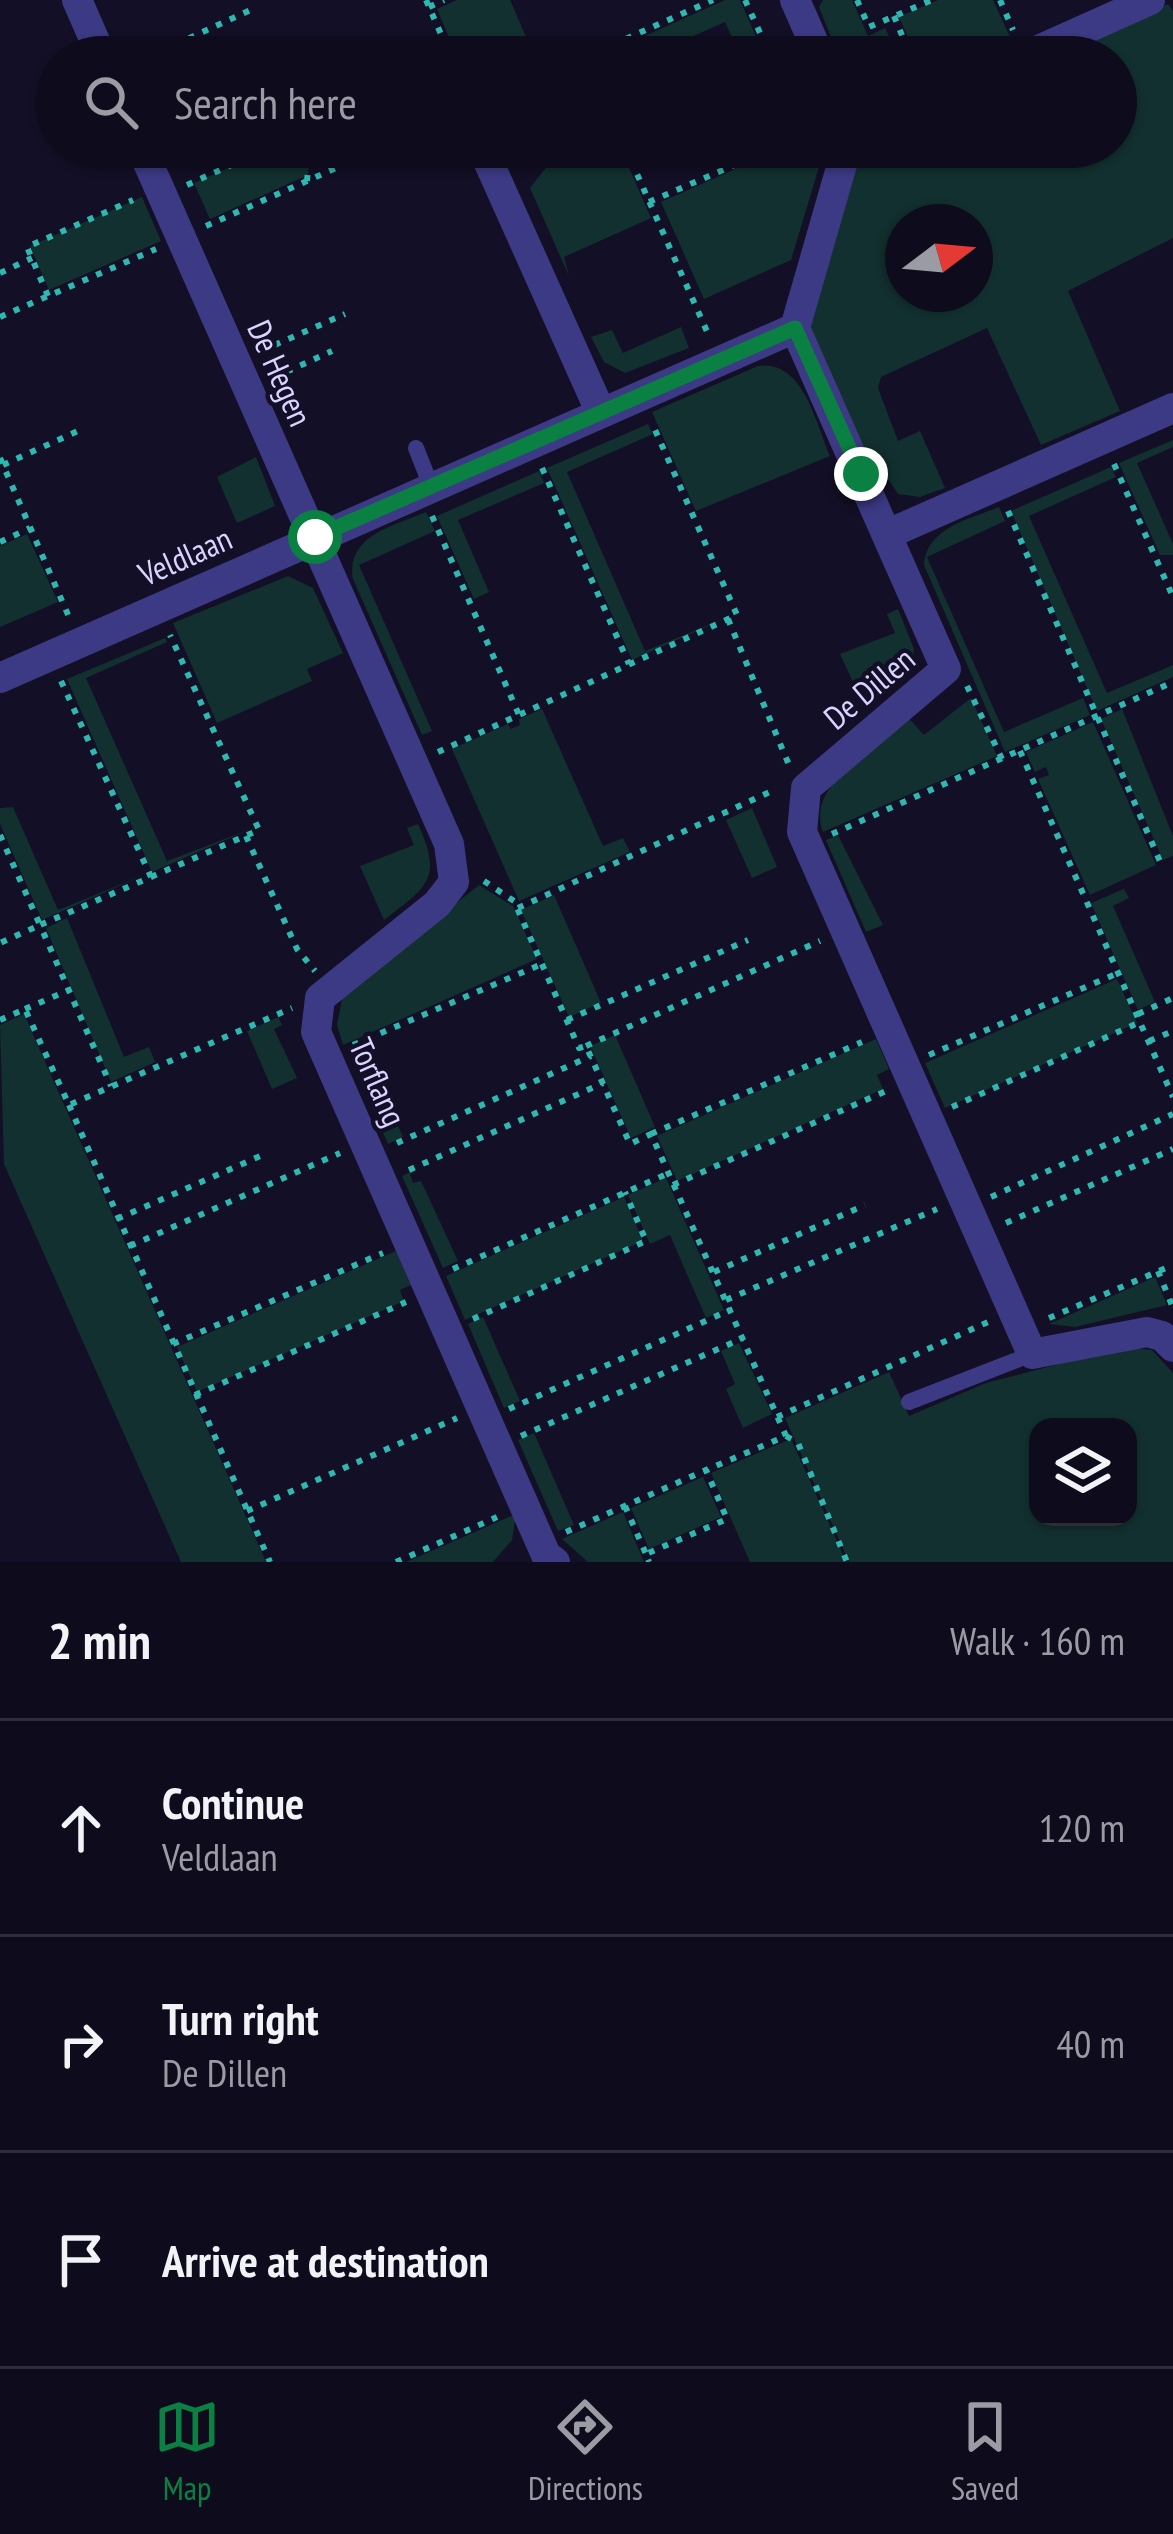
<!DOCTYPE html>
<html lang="en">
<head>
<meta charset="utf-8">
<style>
  body { margin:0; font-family:"PT Sans Narrow",sans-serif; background:#1c1929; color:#f1f3f6 }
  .controls { position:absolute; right:36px; bottom:36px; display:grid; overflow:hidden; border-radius:24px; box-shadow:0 3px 9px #0004 }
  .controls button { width:108px; height:108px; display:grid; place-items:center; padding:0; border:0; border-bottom:3px solid #2e2b3b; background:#0e0b1c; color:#f1f3f6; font:60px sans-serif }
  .compass { position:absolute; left:885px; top:204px; width:108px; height:108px; border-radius:50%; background:#0e0b1c; box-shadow:0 3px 9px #0004; rotate:74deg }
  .stop { position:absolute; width:36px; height:36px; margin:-27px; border:9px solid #0b8043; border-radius:50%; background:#fff }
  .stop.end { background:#0b8043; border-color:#fff; box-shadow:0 3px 12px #0008 }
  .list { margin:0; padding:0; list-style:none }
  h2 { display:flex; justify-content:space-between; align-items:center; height:156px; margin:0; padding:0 48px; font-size:51px }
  h2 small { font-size:39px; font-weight:400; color:#9b9ba3 }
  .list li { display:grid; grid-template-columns:78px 1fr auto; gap:36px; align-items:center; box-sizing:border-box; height:216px; padding:0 48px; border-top:3px solid #2e2b3b }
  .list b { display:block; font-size:45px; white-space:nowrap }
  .list p { margin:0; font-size:39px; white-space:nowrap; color:#9b9ba3 }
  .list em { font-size:39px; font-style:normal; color:#9b9ba3 }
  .icon { flex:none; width:66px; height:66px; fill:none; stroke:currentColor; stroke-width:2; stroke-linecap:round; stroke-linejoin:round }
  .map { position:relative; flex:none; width:1173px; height:1562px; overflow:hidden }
  .search { position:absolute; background:#0e0b1c; box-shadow:0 3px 9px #0004; left:36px; right:36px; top:36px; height:132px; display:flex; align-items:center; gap:30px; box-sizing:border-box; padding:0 42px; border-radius:66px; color:#9b9ba3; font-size:45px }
  .sheet { height:804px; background:#0e0b1c }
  nav { display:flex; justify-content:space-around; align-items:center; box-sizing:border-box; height:168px; border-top:3px solid #2e2b3b; background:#0e0b1c; font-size:33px; color:#9b9ba3 }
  nav a { display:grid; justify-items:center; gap:6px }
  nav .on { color:#0b8043 }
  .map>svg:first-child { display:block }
  .green { fill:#12302f; fill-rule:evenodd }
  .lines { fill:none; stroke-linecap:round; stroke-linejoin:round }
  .path { stroke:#2fb8b0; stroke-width:6; stroke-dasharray:6 9; stroke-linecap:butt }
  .service { stroke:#3d3a85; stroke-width:16 }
  .minor { stroke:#3d3a85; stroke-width:30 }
  .route { stroke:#0b8043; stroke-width:15 }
  .labels { text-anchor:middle; stroke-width:9; stroke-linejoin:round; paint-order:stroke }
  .street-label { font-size:33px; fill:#d9d4ff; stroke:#130f26 }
</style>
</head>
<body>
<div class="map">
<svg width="1173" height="1562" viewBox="0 0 1173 1562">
  <rect width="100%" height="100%" fill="#130f26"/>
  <g class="green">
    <polygon points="457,0 510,0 535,57 457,57 437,9"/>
    <polygon points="725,0 740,0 765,57 741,57 725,22 646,57 598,57"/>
    <polygon points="823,0 852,0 868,36 885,28 890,38 898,36 907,57 839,57 819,7"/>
    <polygon points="938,0 993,0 1010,37 966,57 917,57 899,17"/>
    <path d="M 1168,4 L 1173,11 L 1173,238 L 1068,291 L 1120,411 L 1041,445 L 987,328 L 881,377 L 878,388 L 898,441 L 920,431 L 945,488 L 920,497 L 898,494 L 879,466 L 869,469 L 808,327 L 860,147 L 1116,147 L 1116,57 L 1049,57 ZM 903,222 L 975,222 L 975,294 L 903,294 Z"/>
    <polygon points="276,147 310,147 308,175 210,219 194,183"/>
    <polygon points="590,147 620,147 651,218 564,257 569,276 530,188 548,165"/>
    <polygon points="785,147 825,147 791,260 704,299 661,202"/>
    <polygon points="142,197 161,241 49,290 30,246"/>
    <polygon points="681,327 689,348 625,373 604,362 591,337 612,330 623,353"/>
    <path d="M 758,366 C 803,359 816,423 830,456 L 696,511 L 652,412 Z"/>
    <polygon points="648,424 653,434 567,472 645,651 733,615 632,660 547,468"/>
    <polygon points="1173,440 1173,447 1137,463 1173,544 1173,555 1160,555 1119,463"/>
    <polygon points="256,457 275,506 237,523 217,477"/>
    <polygon points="1111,467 1116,477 1029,516 1107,693 1173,665 1173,677 1097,711 1011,511"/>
    <polygon points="539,471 544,483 458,520 489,592 474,599 437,516"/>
    <path d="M 999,507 L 1005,521 L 927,557 L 1004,732 L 1083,698 L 1090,715 L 1005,752 L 924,565 C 926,528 970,519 999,507 Z"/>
    <path d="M 426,512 L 435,531 L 359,565 L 432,731 L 422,735 L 353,579 C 346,535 394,526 426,512 Z"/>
    <polygon points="27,534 58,602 0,627 0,546"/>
    <polygon points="288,576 313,588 343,653 307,669 312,681 217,723 173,623"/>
    <polygon points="898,609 914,649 913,664 865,708 840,654 895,633 887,614"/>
    <polygon points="165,638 167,642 86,678 167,861 251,829 152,872 67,679"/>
    <path d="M 971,698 L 997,756 L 823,832 C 805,786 876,743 906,715 L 924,735 Z"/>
    <polygon points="542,709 603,846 623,838 630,852 519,901 452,749 508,724 511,729 520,725 519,719"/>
    <polygon points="1122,709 1173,836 1173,856 1163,860 1101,719"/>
    <polygon points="1093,722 1156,865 1090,895 1038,779 1049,775 1046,767 1035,772 1026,752"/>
    <polygon points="13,807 58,910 144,875 42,920 0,824 0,808"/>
    <polygon points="752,808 777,867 752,878 726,820"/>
    <path d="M 418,824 C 443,879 428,886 384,920 L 360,866 L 414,845 L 407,828 Z"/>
    <polygon points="838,835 883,925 866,932 826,840"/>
    <polygon points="479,885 513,906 537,959 343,1045 337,1025 343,994"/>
    <polygon points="1124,889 1129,898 1113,906 1155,1002 1138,1010 1091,903"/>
    <polygon points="554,895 601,1003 569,1017 521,910"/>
    <polygon points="67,918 124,1057 149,1047 155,1062 111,1082 46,928"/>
    <polygon points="1117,979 1137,1023 945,1108 925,1063"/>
    <polygon points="24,1014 266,1562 181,1562 4,1164 0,1025"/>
    <polygon points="278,1017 282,1025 274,1029 297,1078 272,1089 247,1031"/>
    <polygon points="615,1035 655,1127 631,1138 590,1046"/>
    <polygon points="876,1039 889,1069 877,1075 883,1089 677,1181 657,1136"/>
    <polygon points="362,1045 403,1137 388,1144 348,1052"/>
    <polygon points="417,1169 410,1174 413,1183 421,1181 458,1261 443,1268 402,1176"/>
    <polygon points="666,1178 724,1310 706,1318 670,1235 650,1244 628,1195"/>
    <polygon points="624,1197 643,1241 465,1320 446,1276"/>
    <polygon points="396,1251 411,1285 400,1290 404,1301 197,1392 177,1347"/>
    <polygon points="1155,1277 1167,1305 1075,1327 1049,1324"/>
    <polygon points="483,1317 520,1401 504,1408 468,1324"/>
    <polygon points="739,1343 772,1414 743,1428 726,1389 735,1384 721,1351"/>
    <path d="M 1125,1347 L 1152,1350 L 1173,1373 L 1173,1562 L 849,1562 L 785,1418 L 889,1372 L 909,1416 L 986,1383 ZM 1038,1427 L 1128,1427 L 1128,1517 L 1038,1517 Z"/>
    <polygon points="534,1433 574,1525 558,1531 518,1440"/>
    <polygon points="791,1439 842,1552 844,1562 750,1562 711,1473"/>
    <polygon points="703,1477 721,1517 649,1549 631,1508"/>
    <polygon points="623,1512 644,1562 588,1562 562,1539"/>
    <polygon points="516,1514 512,1540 493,1562 406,1562"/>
  </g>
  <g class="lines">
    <g class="path">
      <polyline points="426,0 451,57"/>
      <polyline points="745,0 771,57"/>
      <polyline points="857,0 869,27 932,0"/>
      <polyline points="1000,0 1013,30"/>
      <polyline points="429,7 444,0"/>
      <polyline points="894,16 911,57"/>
      <polyline points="148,57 253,9"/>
      <polyline points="218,57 229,52"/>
      <polyline points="433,57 448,50"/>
      <polyline points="585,57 713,0"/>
      <polyline points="625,147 709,336"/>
      <polyline points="307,181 310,147"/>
      <polyline points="187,185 271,147"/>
      <polyline points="649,202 776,147"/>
      <polyline points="206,226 383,147"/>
      <polyline points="0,273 32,258"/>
      <polyline points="48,296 27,247 133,200"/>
      <polyline points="0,317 156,249"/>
      <polyline points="261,351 345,314"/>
      <polyline points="273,378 332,351"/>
      <polyline points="0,458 69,617"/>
      <polyline points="1114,464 1173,597"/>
      <polyline points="3,465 80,430"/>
      <polyline points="542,468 629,664"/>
      <polyline points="1008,511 1162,866"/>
      <polyline points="432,516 519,715"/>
      <polyline points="0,542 30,528"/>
      <polyline points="728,619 789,765"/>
      <polyline points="61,681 151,877 40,925 111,1086"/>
      <polyline points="967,686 1002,759"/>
      <polyline points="1020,751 1173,1097"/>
      <polyline points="438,752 737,615 652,423"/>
      <polyline points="832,834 1173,682"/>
      <polyline points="0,835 40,925 0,943"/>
      <polyline points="246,836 297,949 315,971"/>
      <polyline points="151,877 259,830 170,635"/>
      <polyline points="484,881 514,901 579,1048 586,1046 630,1144 651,1134 786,1436 706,1470 727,1519 646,1554 649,1562"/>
      <polyline points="518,908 776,789"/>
      <polyline points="25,1009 69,990"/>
      <polyline points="1138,1014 1173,998"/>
      <polyline points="0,1020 25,1009 69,1105 292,1008"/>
      <polyline points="567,1020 748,940"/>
      <polyline points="1149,1041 1173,1031"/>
      <polyline points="353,1045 542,964"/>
      <polyline points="586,1046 820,941"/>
      <polyline points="929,1055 1118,973"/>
      <polyline points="69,1105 270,1562"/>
      <polyline points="952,1107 1140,1022"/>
      <polyline points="651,1134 862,1042"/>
      <polyline points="397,1143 591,1056"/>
      <polyline points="409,1170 603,1083"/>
      <polyline points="673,1185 886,1091"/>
      <polyline points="991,1197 1173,1114"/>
      <polyline points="117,1219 267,1153"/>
      <polyline points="1006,1223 1173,1149"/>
      <polyline points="130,1246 340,1153"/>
      <polyline points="453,1269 669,1173"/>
      <polyline points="1158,1271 1173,1308"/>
      <polyline points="714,1272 865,1205"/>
      <polyline points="726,1300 937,1209"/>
      <polyline points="1049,1318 1173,1265"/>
      <polyline points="473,1319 646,1241 625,1192"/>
      <polyline points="173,1344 383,1253"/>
      <polyline points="195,1395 406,1302"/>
      <polyline points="509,1409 730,1310"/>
      <polyline points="777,1417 988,1322"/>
      <polyline points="521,1436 743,1338"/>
      <polyline points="786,1436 798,1443 847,1562"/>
      <polyline points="625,1506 646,1554"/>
      <polyline points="247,1511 457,1418"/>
      <polyline points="566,1532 706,1470"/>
      <polyline points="396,1562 497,1517"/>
    </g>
    <g class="service">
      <polyline points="416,448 431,486"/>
      <polyline points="909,1402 1032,1354"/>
    </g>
    <g class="minor">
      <polyline points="77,0 102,57"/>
      <polyline points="795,0 820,57"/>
      <polyline points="1023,57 1150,0"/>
      <polyline points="141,147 449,844 454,882 437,904 320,998 316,1032 546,1555 555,1562"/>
      <polyline points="500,147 485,154 601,413"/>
      <polyline points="795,328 946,669 806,788 802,832 1032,1354 1147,1332 1162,1336 1173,1347"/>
      <polyline points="795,328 847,147"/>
      <polyline points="888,534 1173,408"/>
      <polyline points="0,678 795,328"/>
    </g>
  </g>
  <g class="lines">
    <polyline class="route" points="315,537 795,328 861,474"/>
  </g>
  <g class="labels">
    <g class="street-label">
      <text transform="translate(280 373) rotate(66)" y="12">De Hegen</text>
      <text transform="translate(185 556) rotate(-24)" y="12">Veldlaan</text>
      <text transform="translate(869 688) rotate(-40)" y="12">De Dillen</text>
      <text transform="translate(378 1082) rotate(66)" y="12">Torflang</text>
    </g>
  </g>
</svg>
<div class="controls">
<button><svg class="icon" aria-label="layers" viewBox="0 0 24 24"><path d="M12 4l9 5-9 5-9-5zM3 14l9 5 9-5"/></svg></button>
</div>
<svg class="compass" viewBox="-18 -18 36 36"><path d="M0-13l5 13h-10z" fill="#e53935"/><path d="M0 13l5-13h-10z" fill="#9b9ba3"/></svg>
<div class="stop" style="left:315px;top:537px"></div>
<div class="stop end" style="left:861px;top:474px"></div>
<div class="search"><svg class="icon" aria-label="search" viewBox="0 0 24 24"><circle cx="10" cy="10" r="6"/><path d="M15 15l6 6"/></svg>Search here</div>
</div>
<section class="sheet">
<h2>2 min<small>Walk · 160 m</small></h2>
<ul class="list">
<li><svg class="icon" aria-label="ahead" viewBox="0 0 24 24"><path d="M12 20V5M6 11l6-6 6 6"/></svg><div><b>Continue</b><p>Veldlaan</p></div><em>120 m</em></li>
<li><svg class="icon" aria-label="right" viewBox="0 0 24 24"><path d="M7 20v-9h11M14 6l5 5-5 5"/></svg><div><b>Turn right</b><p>De Dillen</p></div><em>40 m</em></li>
<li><svg class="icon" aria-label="arrive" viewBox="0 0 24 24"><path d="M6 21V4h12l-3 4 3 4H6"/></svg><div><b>Arrive at destination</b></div></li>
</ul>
</section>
<nav>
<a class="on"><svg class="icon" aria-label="map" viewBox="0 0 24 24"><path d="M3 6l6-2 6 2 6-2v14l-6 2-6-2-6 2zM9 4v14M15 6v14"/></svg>Map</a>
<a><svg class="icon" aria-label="directions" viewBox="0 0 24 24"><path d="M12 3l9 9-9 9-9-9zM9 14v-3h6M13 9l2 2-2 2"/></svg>Directions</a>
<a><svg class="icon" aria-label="saved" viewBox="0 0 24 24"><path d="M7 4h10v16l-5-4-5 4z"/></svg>Saved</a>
</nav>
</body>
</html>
